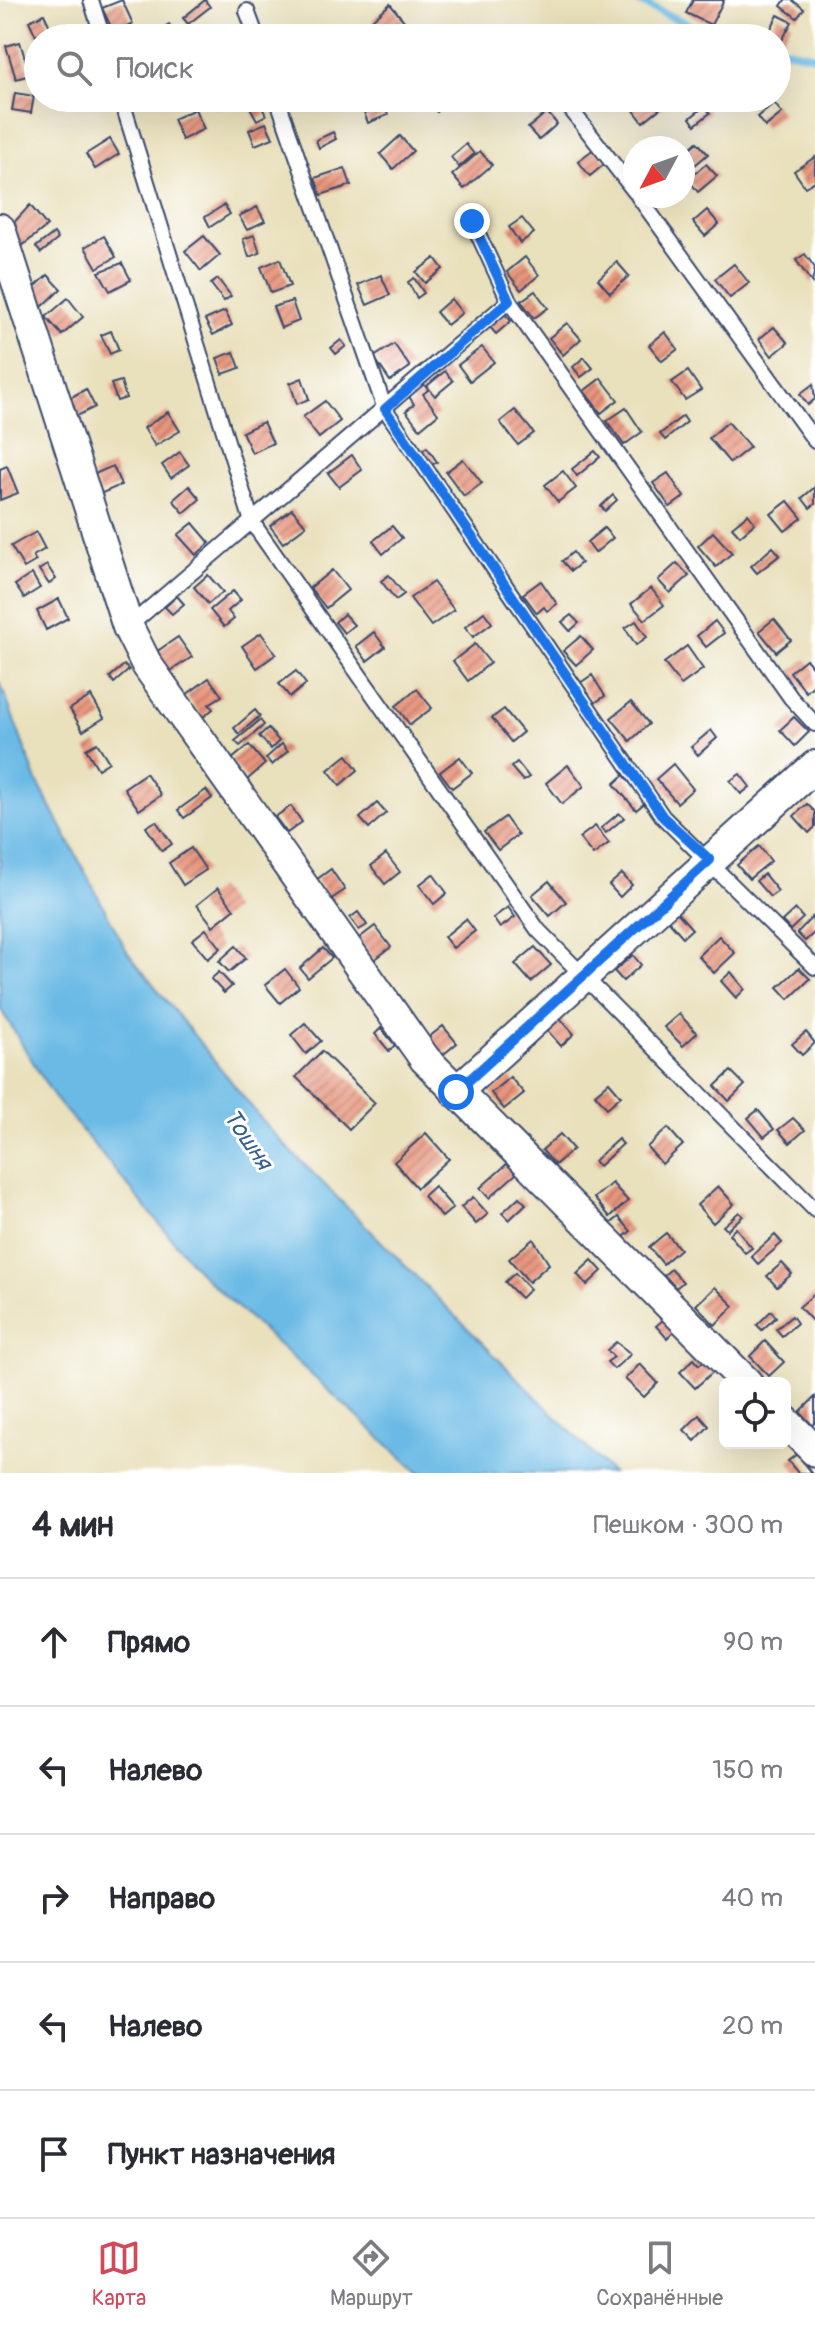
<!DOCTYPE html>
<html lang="ru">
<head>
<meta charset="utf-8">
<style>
  body { margin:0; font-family:Pangolin,sans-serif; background:#f7f7f7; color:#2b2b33 }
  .controls { position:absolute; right:24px; bottom:24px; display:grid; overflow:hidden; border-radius:12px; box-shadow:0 8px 32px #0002 }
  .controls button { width:72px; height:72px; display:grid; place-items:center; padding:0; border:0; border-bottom:2px solid #e1e1e2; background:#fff; color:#2b2b33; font:40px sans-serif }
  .compass { position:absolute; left:623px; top:136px; width:72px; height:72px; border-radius:50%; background:#fff; box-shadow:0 8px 32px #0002; rotate:229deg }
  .stop { position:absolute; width:24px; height:24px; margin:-18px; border:6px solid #1a73e8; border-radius:50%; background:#fff }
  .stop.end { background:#1a73e8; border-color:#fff; box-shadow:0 2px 8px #0008 }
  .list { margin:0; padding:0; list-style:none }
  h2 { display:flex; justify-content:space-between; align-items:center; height:104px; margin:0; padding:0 32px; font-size:34px }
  h2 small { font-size:26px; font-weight:400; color:#7c7c81 }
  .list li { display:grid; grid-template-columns:52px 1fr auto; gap:24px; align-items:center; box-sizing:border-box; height:128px; padding:0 32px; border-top:2px solid #e1e1e2 }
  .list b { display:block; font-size:30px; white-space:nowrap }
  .list em { font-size:26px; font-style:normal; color:#7c7c81 }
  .icon { flex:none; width:44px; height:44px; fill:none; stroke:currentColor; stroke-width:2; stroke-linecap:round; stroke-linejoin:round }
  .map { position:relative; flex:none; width:815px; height:1473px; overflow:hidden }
  .search { position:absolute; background:#fff; box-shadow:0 8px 32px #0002; left:24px; right:24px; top:24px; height:88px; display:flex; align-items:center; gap:20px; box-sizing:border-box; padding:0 28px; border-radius:44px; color:#7c7c81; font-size:30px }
  .sheet { height:744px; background:#fff }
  nav { display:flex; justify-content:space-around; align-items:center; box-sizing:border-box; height:112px; border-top:2px solid #e1e1e2; background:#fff; font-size:22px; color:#7c7c81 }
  nav a { display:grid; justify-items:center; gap:4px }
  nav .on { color:#d1495b }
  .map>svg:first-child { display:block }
  .water { fill:#6abae5; stroke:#4274a2; stroke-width:2 }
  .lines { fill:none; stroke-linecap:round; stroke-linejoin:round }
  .stream { stroke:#6abae5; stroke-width:8 }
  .building { fill:url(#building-hatch) }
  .service-casing { stroke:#3a4a6c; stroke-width:18 }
  .minor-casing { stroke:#3a4a6c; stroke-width:34 }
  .service { stroke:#fff; stroke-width:14 }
  .minor { stroke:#fff; stroke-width:30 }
  .route { stroke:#1a73e8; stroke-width:10 }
  .labels { text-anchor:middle; stroke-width:6; stroke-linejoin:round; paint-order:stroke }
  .water-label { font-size:24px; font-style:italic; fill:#37608d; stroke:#fff }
</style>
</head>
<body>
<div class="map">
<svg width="815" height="1473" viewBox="0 0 815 1473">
  <defs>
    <pattern id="building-hatch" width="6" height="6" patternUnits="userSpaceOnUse" patternTransform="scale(2)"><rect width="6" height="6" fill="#e8957d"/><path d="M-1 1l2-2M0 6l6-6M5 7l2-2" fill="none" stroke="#bb7a6a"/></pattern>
  </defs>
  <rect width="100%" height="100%" fill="#fff"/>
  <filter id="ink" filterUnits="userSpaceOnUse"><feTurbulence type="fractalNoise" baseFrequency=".0125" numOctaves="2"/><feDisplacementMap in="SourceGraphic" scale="16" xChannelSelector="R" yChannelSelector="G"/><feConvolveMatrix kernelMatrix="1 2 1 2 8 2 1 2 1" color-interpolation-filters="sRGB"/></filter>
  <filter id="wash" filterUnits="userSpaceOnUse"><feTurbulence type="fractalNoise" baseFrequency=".006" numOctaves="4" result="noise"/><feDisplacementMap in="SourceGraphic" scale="32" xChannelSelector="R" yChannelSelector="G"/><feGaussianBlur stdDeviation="1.8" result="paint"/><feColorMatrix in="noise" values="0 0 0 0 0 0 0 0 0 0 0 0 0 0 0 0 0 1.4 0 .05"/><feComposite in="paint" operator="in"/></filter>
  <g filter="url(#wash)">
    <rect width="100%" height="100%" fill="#e9e0bc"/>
    <polygon class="water" points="0,682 37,781 128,953 270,1130 612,1473 419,1473 201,1274 54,1097 0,1008"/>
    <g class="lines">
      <g class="stream">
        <polyline points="635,0 709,34 727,38"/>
        <polyline points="777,48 815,56"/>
      </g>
    </g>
    <g id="blocks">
      <g class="building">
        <polygon points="122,0 133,24 114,33 102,8"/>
        <polygon points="205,0 210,7 188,24 183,18"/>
        <polygon points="693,0 724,0 711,25 686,13"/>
        <polygon points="785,0 792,0 804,9 797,18 781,6"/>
        <polygon points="390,4 405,22 387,38 372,20"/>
        <polygon points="44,14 51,29 36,36 29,21"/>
        <polygon points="778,15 792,22 781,42 768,34"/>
        <polygon points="169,24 178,38 166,38 161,29"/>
        <polygon points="20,42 30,75 16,79 6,46"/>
        <polygon points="15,93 34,96 31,113 12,110"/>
        <polygon points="212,98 234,98 218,108"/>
        <polygon points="257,98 266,115 257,120 246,100"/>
        <polygon points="434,98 450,98 437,112 428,104"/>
        <polygon points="636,98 656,98 663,106 643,122 629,104"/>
        <polygon points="774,103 782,113 765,127 757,117"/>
        <polygon points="384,105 388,115 368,123 364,112"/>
        <polygon points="705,106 710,113 695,125 690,118"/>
        <polygon points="195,109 204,129 182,140 173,119"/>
        <polygon points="547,112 557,124 539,140 528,128"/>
        <polygon points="266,123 273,138 255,145 249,130"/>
        <polygon points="333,132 336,139 319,148 316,140"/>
        <polygon points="400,136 413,151 393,169 380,154"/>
        <polygon points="110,139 119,154 95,169 86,154"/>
        <polygon points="697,142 708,154 695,165 684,153"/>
        <polygon points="466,144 474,154 459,167 451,157"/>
        <polygon points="595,148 607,162 590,176 578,161"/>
        <polygon points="480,151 492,165 464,189 452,175"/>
        <polygon points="815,157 815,181 805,187 794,171"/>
        <polygon points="706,164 717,176 698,192 688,179"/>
        <polygon points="345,168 351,185 321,195 315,178"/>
        <polygon points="30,205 47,226 22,246 8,229"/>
        <polygon points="224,205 230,214 210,227 205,217"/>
        <polygon points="257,207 265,221 247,230 239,216"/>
        <polygon points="707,210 719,224 705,236 693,222"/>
        <polygon points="522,218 534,233 520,243 509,227"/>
        <polygon points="54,233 58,239 41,253 36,247"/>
        <polygon points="254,235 260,253 249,257 243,239"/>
        <polygon points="104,236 116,257 97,268 85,247"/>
        <polygon points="204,236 220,255 201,271 185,251"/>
        <polygon points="805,254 815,268 812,283 796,260"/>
        <polygon points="525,257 539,275 521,290 507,272"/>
        <polygon points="435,258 443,269 425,283 416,272"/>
        <polygon points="280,259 290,286 271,293 261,267"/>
        <polygon points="617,262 629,276 610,293 598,279"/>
        <polygon points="122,263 131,280 110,291 99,272"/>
        <polygon points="734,264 749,283 730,298 715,279"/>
        <polygon points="48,275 61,289 41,308 28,293"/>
        <polygon points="381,275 390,295 367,305 358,285"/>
        <polygon points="414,278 424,293 417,298 408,282"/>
        <polygon points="218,279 231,296 224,301 211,284"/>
        <polygon points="535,291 548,308 534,318 521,301"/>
        <polygon points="68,298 83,317 62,335 46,317"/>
        <polygon points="451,299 462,313 447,325 436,312"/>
        <polygon points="292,301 299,321 281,328 273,307"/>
        <polygon points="225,311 232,325 213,335 205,320"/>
        <polygon points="504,313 511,321 496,334 489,326"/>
        <polygon points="567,323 581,339 563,355 549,338"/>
        <polygon points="774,327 788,343 772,356 759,339"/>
        <polygon points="111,331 119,350 110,354 101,335"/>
        <polygon points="665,332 678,349 662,361 649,345"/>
        <polygon points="341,340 346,346 336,354 331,348"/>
        <polygon points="394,344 410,367 390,381 374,357"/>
        <polygon points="482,347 494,362 470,381 458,365"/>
        <polygon points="234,352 240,368 223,374 217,358"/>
        <polygon points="584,357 593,368 581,377 573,367"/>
        <polygon points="445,371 453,381 435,396 427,386"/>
        <polygon points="688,371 701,390 685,400 672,382"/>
        <polygon points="302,378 309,399 297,404 290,383"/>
        <polygon points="601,378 618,400 601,413 584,391"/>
        <polygon points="121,381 126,398 117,401 111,384"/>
        <polygon points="423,383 428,390 423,394 438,414 420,429 406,411 414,404 408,395"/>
        <polygon points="813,384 815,399 808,405 800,394"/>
        <polygon points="86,389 95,407 75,417 66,400"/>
        <polygon points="325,401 340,421 319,438 303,417"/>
        <polygon points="626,408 642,432 624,445 607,421"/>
        <polygon points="515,410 534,433 518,445 500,422"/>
        <polygon points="168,412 180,431 155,446 144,428"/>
        <polygon points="683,416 687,422 665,440 660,434"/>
        <polygon points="263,422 273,443 252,453 242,432"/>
        <polygon points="728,422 750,447 730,463 709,438"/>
        <polygon points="427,447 437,462 430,466 420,451"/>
        <polygon points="595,451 600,457 577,476 572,469"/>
        <polygon points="180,452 189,465 171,478 162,465"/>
        <polygon points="352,455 362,470 339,487 328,473"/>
        <polygon points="463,459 482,483 464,496 446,472"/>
        <polygon points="7,466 18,493 0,500 0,469"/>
        <polygon points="113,466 121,485 100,494 92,475"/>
        <polygon points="563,471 576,488 558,502 545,485"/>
        <polygon points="668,473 684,497 670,507 653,483"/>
        <polygon points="189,486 200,499 184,513 173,500"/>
        <polygon points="815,487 815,504 810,508 802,498"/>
        <polygon points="613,495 617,500 605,511 601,506"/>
        <polygon points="788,501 802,518 785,531 771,514"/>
        <polygon points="292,509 306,526 283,543 270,526"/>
        <polygon points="748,514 755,523 740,536 732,527"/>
        <polygon points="193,523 210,543 196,555 178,535"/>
        <polygon points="392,526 402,538 383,554 373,541"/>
        <polygon points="604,528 613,538 595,553 587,542"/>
        <polygon points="36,532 45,549 33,556 36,561 24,568 11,546"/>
        <polygon points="713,532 732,553 716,567 698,546"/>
        <polygon points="773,547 780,555 757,573 751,566"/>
        <polygon points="573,552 581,563 571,571 562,561"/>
        <polygon points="677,563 689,576 670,593 658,580"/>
        <polygon points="47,565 56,579 49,584 39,570"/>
        <polygon points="332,570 348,590 326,608 310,588"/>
        <polygon points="32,574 40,588 24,598 15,585"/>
        <polygon points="208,575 223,592 208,604 194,587"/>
        <polygon points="389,575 404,594 396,600 381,581"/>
        <polygon points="541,581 557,604 547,611 544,607 537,613 523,594"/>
        <polygon points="433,582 454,610 431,626 410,598"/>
        <polygon points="651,588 664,605 645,620 631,604"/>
        <polygon points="233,591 241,600 228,611 234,619 224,627 210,610"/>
        <polygon points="177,596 184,604 172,614 165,607"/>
        <polygon points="59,599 68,618 46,630 37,611"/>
        <polygon points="484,612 492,623 473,637 465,627"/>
        <polygon points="344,614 354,625 344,633 335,622"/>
        <polygon points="571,615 579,623 570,631 562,622"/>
        <polygon points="774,619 791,640 776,652 759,631"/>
        <polygon points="636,621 647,637 636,645 625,628"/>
        <polygon points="715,621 724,633 706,647 697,636"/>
        <polygon points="374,632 385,647 367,661 356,646"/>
        <polygon points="261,633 276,654 257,668 242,646"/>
        <polygon points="581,636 593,650 576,665 563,651"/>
        <polygon points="178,637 192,657 169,672 156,652"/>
        <polygon points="475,644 490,663 468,681 453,661"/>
        <polygon points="687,646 703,669 681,685 664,663"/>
        <polygon points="806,659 815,670 815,684 806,692 790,672"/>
        <polygon points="124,665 129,670 114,683 110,677"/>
        <polygon points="296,671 306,684 290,697 279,684"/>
        <polygon points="592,675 605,696 593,704 580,683"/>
        <polygon points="209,678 222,696 209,704 213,709 202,718 186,695"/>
        <polygon points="417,689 432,708 410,725 396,706"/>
        <polygon points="91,696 104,718 83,731 70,709"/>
        <polygon points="631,702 649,724 630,741 611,718"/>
        <polygon points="504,709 523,732 511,742 492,718"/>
        <polygon points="255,710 260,716 239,734 234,728"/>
        <polygon points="794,717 809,732 795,746 780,730"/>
        <polygon points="260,720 264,725 240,746 235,741"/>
        <polygon points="268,728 279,741 271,749 259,736"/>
        <polygon points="711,730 717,738 698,755 691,747"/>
        <polygon points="97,743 109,762 98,769 86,749"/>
        <polygon points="282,744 288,751 272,765 266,758"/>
        <polygon points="249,745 265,764 247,780 231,760"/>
        <polygon points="347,755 358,770 340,785 328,770"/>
        <polygon points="460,757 472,773 452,788 440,772"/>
        <polygon points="517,762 529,777 523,781 511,767"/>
        <polygon points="673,764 693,789 677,803 656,779"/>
        <polygon points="568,765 584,786 562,804 546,783"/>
        <polygon points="146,773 161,795 139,810 124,788"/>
        <polygon points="740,774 750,787 741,794 730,781"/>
        <polygon points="624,775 646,802 636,810 614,784"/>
        <polygon points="206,790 212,798 184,818 178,810"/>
        <polygon points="377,803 386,813 369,828 360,818"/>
        <polygon points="807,804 815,812 815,827 809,833 794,816"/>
        <polygon points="291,806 302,822 287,833 275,817"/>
        <polygon points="619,813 624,818 606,833 601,828"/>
        <polygon points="505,817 518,835 498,850 484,832"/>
        <polygon points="156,821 172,844 162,851 146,827"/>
        <polygon points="595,826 609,843 593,855 579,838"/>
        <polygon points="759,846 771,861 749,879 737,865"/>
        <polygon points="191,848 206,870 183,885 169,863"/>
        <polygon points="386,854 400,872 385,884 371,866"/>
        <polygon points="331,869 345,890 330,900 316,880"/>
        <polygon points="433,874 447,893 434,904 419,885"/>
        <polygon points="622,874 632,885 620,897 609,885"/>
        <polygon points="764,874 778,891 770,897 756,881"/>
        <polygon points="549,881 566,902 550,916 532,895"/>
        <polygon points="218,888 234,909 213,926 197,905"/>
        <polygon points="508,907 515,917 500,928 493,918"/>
        <polygon points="795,909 803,918 790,930 782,921"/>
        <polygon points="676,911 692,929 683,937 667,919"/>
        <polygon points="358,912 367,925 359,930 350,918"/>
        <polygon points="812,917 815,932 805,941 797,933"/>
        <polygon points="466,919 475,931 453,948 444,937"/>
        <polygon points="375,926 391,947 374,960 358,939"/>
        <polygon points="206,929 221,948 208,959 192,940"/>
        <polygon points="719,936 735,953 714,973 698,956"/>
        <polygon points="236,946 246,958 229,972 219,961"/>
        <polygon points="535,947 551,965 531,982 515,964"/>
        <polygon points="323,948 332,958 308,978 300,968"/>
        <polygon points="633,955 641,965 623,981 614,971"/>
        <polygon points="799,968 810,979 789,999 778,987"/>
        <polygon points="285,969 299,987 280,1003 265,985"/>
        <polygon points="219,972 232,986 224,993 211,979"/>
        <polygon points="731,972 745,989 736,998 721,981"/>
        <polygon points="679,1014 697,1033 683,1046 664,1027"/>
        <polygon points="559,1017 574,1034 561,1046 546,1029"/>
        <polygon points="305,1023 321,1041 306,1054 291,1035"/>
        <polygon points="443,1026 457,1043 438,1059 424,1041"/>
        <polygon points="381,1028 395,1045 389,1051 375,1034"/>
        <polygon points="806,1032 815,1043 802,1055 792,1044"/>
        <polygon points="322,1051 375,1103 349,1129 296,1077"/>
        <polygon points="731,1071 745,1085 729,1101 715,1086"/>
        <polygon points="510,1077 524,1093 504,1109 491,1093"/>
        <polygon points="609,1082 621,1096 607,1108 595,1094"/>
        <polygon points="758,1110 774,1129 764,1137 748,1118"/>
        <polygon points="793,1118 805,1130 790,1143 778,1130"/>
        <polygon points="668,1128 683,1145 662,1164 647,1147"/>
        <polygon points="426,1133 449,1159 417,1188 394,1162"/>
        <polygon points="560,1134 573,1149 555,1165 542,1150"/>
        <polygon points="618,1139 623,1144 599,1166 594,1161"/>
        <polygon points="508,1163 517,1173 489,1198 480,1188"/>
        <polygon points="612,1183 628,1201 610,1217 594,1198"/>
        <polygon points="434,1186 453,1208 442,1217 423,1196"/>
        <polygon points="718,1186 734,1204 713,1223 697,1205"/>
        <polygon points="473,1197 488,1214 476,1224 461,1207"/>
        <polygon points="519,1197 526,1204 509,1220 502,1213"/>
        <polygon points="739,1212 743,1216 727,1230 723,1226"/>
        <polygon points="619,1217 631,1231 620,1240 608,1226"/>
        <polygon points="736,1228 752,1248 745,1253 729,1234"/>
        <polygon points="666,1233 680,1249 663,1264 649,1247"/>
        <polygon points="775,1235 782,1243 758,1264 751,1256"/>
        <polygon points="533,1239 549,1264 529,1282 509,1259"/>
        <polygon points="592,1260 602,1271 587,1285 577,1274"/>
        <polygon points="782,1263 792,1274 777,1287 767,1276"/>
        <polygon points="671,1269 683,1282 676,1288 664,1275"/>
        <polygon points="515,1273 530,1289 521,1298 505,1282"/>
        <polygon points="715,1287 734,1306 715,1325 696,1305"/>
        <polygon points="813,1295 815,1297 815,1324 799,1307"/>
        <polygon points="771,1311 776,1317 762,1330 757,1325"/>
        <polygon points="792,1316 797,1323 782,1336 776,1329"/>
        <polygon points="665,1318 676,1329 667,1338 656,1326"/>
        <polygon points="765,1341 784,1362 769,1376 750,1356"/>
        <polygon points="616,1342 631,1354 614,1369 607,1362 614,1357 607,1350"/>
        <polygon points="694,1359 699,1365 705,1360 714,1371 695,1388 680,1372"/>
        <polygon points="640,1364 658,1383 644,1397 625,1379"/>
        <polygon points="815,1397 815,1423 812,1425 800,1412"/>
        <polygon points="699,1415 709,1426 695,1441 684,1430"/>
        <polygon points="797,1454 812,1473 798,1473 788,1461"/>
      </g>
    </g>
  </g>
  <g filter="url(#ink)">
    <use href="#blocks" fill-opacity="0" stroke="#3a4a6c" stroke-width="2"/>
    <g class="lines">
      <g class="service-casing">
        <g id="service">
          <polyline points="91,0 103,38"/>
          <polyline points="247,11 257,38"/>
          <polyline points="121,98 252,522 538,930 815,1210"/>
          <polyline points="277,98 385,409 663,817 815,967"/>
          <polyline points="569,107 635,192"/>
          <polyline points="638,196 815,441"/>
          <polyline points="472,221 509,301 791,698 815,724"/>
          <polyline points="128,627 509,301"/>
        </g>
      </g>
      <g class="minor-casing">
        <g id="minor">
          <polyline points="0,229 128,627 147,665 425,1059 747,1383"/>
          <polyline points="456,1092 815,766"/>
          <polyline points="785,1421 815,1451"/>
        </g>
      </g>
      <use href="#service" class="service"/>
      <use href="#minor" class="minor"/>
    </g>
  </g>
  <g class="lines" filter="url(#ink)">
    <polyline class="route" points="456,1092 710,860 663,817 385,409 509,301 472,221"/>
  </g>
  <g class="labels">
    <g class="water-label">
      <text transform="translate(248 1139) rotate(56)" y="8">Тошня</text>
    </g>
  </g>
</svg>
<div class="controls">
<button><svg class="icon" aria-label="locate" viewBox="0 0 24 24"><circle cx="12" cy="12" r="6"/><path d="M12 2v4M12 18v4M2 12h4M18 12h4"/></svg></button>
</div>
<svg class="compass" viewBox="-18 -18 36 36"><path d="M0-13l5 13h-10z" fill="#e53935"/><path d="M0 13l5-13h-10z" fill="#7c7c81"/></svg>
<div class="stop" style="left:456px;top:1092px"></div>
<div class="stop end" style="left:472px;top:221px"></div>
<div class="search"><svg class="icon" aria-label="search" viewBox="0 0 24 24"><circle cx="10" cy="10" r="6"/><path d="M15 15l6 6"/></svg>Поиск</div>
</div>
<section class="sheet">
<h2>4 мин<small>Пешком · 300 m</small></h2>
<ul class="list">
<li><svg class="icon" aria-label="ahead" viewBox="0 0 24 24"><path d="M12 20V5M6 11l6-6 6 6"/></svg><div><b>Прямо</b></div><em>90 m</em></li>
<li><svg class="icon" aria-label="left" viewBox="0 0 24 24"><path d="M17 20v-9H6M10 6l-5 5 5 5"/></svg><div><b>Налево</b></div><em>150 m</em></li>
<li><svg class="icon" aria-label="right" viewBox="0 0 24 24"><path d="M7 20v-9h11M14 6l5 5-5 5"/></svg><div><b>Направо</b></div><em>40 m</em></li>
<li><svg class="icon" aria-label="left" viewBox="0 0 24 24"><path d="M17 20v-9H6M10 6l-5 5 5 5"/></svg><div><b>Налево</b></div><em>20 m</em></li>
<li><svg class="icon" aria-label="arrive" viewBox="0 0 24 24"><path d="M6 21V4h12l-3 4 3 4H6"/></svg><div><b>Пункт назначения</b></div></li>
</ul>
</section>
<nav>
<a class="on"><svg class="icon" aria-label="map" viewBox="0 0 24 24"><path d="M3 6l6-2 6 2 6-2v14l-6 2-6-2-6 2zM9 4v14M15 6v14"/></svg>Карта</a>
<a><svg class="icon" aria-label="directions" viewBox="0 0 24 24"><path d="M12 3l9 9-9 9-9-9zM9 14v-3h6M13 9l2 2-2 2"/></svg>Маршрут</a>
<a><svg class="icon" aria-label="saved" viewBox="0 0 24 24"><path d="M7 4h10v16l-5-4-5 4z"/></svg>Сохранённые</a>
</nav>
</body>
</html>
